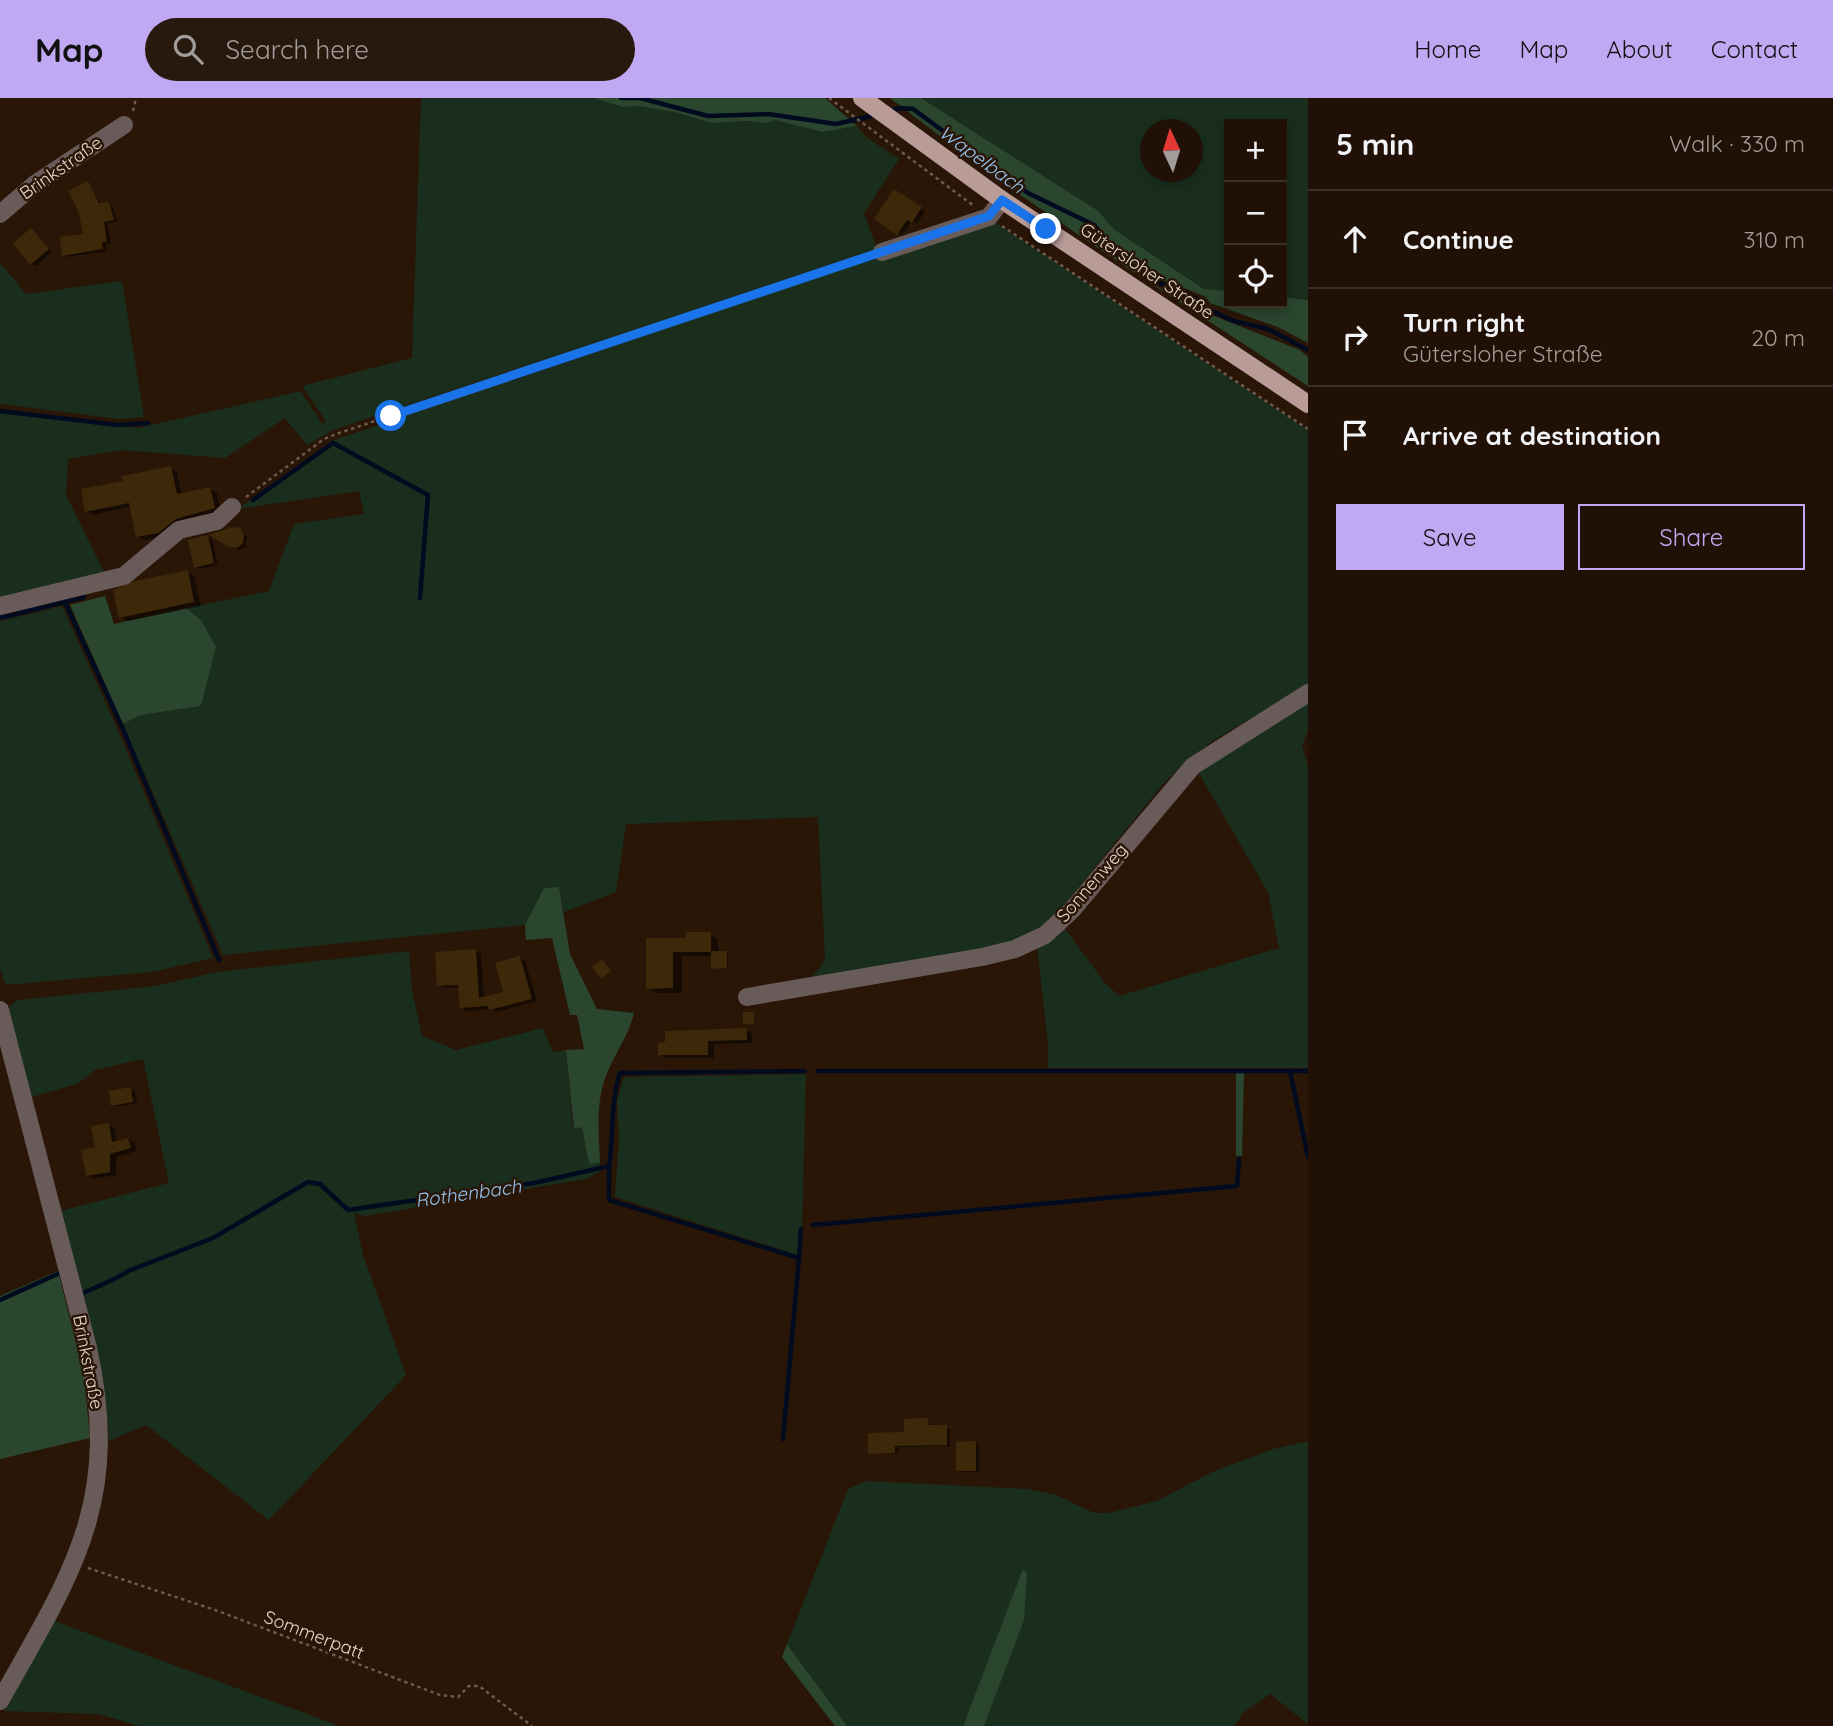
<!DOCTYPE html>
<html lang="en">
<head>
<meta charset="utf-8">
<style>
  body { margin:0; font-family:Quicksand,sans-serif; background:#28190f; color:#f1f3f6 }
  .controls { position:absolute; right:21px; top:21px; display:grid; overflow:hidden; border-radius:0px; box-shadow:0 4px 10px #0003 }
  .controls button { width:63px; height:63px; display:grid; place-items:center; padding:0; border:0; border-bottom:2px solid #3d3027; background:#201005; color:#f1f3f6; font:35px sans-serif }
  .compass { position:absolute; left:1140px; top:21px; width:63px; height:63px; border-radius:50%; background:#201005; box-shadow:0 4px 10px #0003; rotate:356deg }
  .stop { position:absolute; width:21px; height:21px; margin:-16px; border:5px solid #1a73e8; border-radius:50%; background:#fff }
  .stop.end { background:#1a73e8; border-color:#fff; box-shadow:0 2px 7px #0008 }
  .list { margin:0; padding:0; list-style:none }
  h2 { display:flex; justify-content:space-between; align-items:center; height:91px; margin:0; padding:0 28px; font-size:30px }
  h2 small { font-size:23px; font-weight:400; color:#a29d9a }
  .list li { display:grid; grid-template-columns:46px 1fr auto; gap:21px; align-items:center; box-sizing:border-box; height:98px; padding:0 28px; border-top:2px solid #3d3027 }
  .list b { display:block; font-size:26px; white-space:nowrap }
  .list p { margin:0; font-size:23px; white-space:nowrap; color:#a29d9a }
  .list em { font-size:23px; font-style:normal; color:#a29d9a }
  .actions { display:flex; gap:14px; padding:21px 28px }
  .actions a { flex:1; padding:16px 0; border:2px solid #c0a8f3; border-radius:0px; text-align:center; font-size:24px; color:#c0a8f3 }
  .actions .main { background:#c0a8f3; color:#111 }
  .icon { flex:none; width:38px; height:38px; fill:none; stroke:currentColor; stroke-width:2; stroke-linecap:round; stroke-linejoin:round }
  .map { position:relative; flex:none; width:1308px; height:1628px; overflow:hidden }
  header { display:flex; align-items:center; gap:42px; box-sizing:border-box; height:98px; padding:0 35px; background:#c0a8f3; color:#111 }
  header strong { font-size:33px }
  nav { display:flex; gap:38px; margin-inline-start:auto; font-size:24px }
  .search { width:490px; height:63px; background:#28190f; display:flex; align-items:center; gap:18px; box-sizing:border-box; padding:0 24px; border-radius:38px; color:#a29d9a; font-size:26px }
  main { display:flex }
  aside { flex:1; background:#201005 }
  .map>svg:first-child { display:block }
  .green { fill:#192e1d; fill-rule:evenodd }
  .forest { fill:#2a462f }
  .shadow { fill:#0007 }
  .lines { fill:none; stroke-linecap:round; stroke-linejoin:round }
  .stream { stroke:#000b20; stroke-width:4.5 }
  .building { fill:#3d280a }
  .path { stroke:#6c5a4d; stroke-width:2.5; stroke-dasharray:3.5 3.5; stroke-linecap:butt }
  .minor { stroke:#695b59; stroke-width:18 }
  .major { stroke:#b99b98; stroke-width:18 }
  .route { stroke:#1a73e8; stroke-width:9 }
  .labels { text-anchor:middle; stroke-width:5; stroke-linejoin:round; paint-order:stroke }
  .street-label { font-size:18px; fill:#e4d6cc; stroke:#2a1607 }
  .water-label { font-size:19px; font-style:italic; fill:#94c4f3; stroke:#2a1607 }
</style>
</head>
<body>
<header>
<strong>Map</strong>
<div class="search"><svg class="icon" aria-label="search" viewBox="0 0 24 24"><circle cx="10" cy="10" r="6"/><path d="M15 15l6 6"/></svg>Search here</div>
<nav><a>Home</a><a>Map</a><a>About</a><a>Contact</a></nav>
</header>
<main>
<div class="map">
<svg width="1308" height="1628" viewBox="0 0 1308 1628">
  <rect width="100%" height="100%" fill="#2a1607"/>
  <g class="green">
    <polygon points="421,0 593,0 623,9 638,8 675,14 712,25 775,22 823,34 857,28 866,39 899,61 864,115 877,151 333,332 307,347 285,320 225,360 121,352 68,361 66,397 105,476 0,501 0,315 138,330 301,293 322,326 326,323 302,288 412,260"/>
    <path d="M 921,0 L 1308,0 L 1308,202 L 1282,199 L 1282,26 L 1229,26 L 1229,193 L 1204,191 L 1115,132 L 1097,112 ZM 1150,32 L 1192,32 L 1192,74 L 1150,74 Z"/>
    <polygon points="991,122 1308,332 1308,587 1214,642 1186,663 1163,686 1043,833 1011,847 807,886 825,862 818,719 626,726 616,794 564,814 559,790 544,790 525,827 223,857 123,626 141,617 202,608 201,523 186,510 269,493 294,426 364,416 359,393 238,411 334,342"/>
    <polygon points="0,165 26,196 122,183 144,319 119,321 0,306"/>
    <polygon points="62,508 117,630 213,860 152,874 5,887 0,870 0,523"/>
    <polygon points="1308,601 1308,633 1302,647 1308,670 1308,970 1048,970 1048,946 1037,848 1063,828 1105,885 1119,898 1279,850 1268,794 1197,672"/>
    <path d="M 409,853 L 412,892 L 422,938 L 456,952 L 543,930 L 553,954 L 566,952 L 573,1030 L 582,1029 L 589,1066 L 600,1065 L 599,1074 L 586,1081 L 366,1118 L 354,1115 L 363,1157 L 406,1277 L 269,1422 L 146,1327 L 109,1343 C 104,1264 80,1189 60,1113 L 169,1085 L 143,961 L 95,972 L 77,986 L 31,999 L 8,910 L 17,902 L 156,888 L 217,874 Z"/>
    <polygon points="806,976 802,1130 799,1130 798,1157 615,1099 619,1041 617,1002 624,979"/>
    <polygon points="1308,1343 1308,1626 1270,1596 1243,1615 1234,1628 984,1628 1024,1522 1023,1472 963,1628 847,1628 787,1546 848,1391 866,1383 1028,1391 1056,1397 1094,1415 1109,1415 1157,1403 1212,1374 1273,1351"/>
    <polygon points="54,1523 340,1628 139,1628 98,1616 4,1613"/>
  </g>
  <g class="forest">
    <polygon points="593,0 825,0 857,28 823,34 775,22 766,25 747,23 712,25 675,14 638,8 623,9"/>
    <polygon points="890,0 921,0 1097,112 1115,132 1204,191 1229,193 1229,205 1282,205 1282,199 1308,202 1308,245 1278,229 1210,205 1206,199 1172,185 1133,174 991,77"/>
    <polygon points="1147,183 1204,214 1300,252 1308,259 1308,288"/>
    <polygon points="105,498 114,526 186,510 201,522 216,549 201,608 141,617 123,626 70,507"/>
    <path d="M 559,789 L 570,856 L 597,911 L 634,915 C 628,941 610,961 603,987 C 596,1012 599,1038 600,1065 L 589,1066 L 582,1029 L 574,1031 L 566,952 L 584,951 L 577,917 L 570,917 L 552,840 L 526,842 L 525,827 L 544,790 Z"/>
    <polygon points="1236,975 1244,975 1242,1058 1236,1058"/>
    <polygon points="58,1173 84,1277 90,1340 0,1361 0,1198"/>
    <polygon points="1023,1471 1027,1475 1024,1522 984,1628 963,1628"/>
    <polygon points="787,1546 847,1628 835,1628 782,1559"/>
  </g>
  <g class="shadow">
    <polygon points="88,85 102,106 113,108 117,124 107,125 111,145 106,146 107,153 68,159 64,157 85,137"/>
    <polygon points="894,93 925,113 917,126 912,123 902,137 876,121"/>
    <polygon points="31,132 52,154 36,168 31,166"/>
    <polygon points="170,370 177,374 182,397 210,391 217,395 221,414 165,438 145,442 138,438 132,408 93,417 87,413 125,385"/>
    <polygon points="236,431 247,438 245,450 238,452 214,438"/>
    <polygon points="208,439 212,441 218,467 200,471 195,468"/>
    <polygon points="187,474 194,478 201,508 128,523 121,519"/>
    <polygon points="708,836 717,841 719,855 728,855 728,870 714,871 713,858 682,858 682,895 657,895 648,890 648,842 688,842"/>
    <polygon points="475,853 481,856 484,901 505,895 519,860 525,863 537,903 496,914 491,911 467,913 461,909 460,889 445,890 439,887"/>
    <polygon points="746,932 752,936 753,945 714,946 714,960 666,960 660,956"/>
    <polygon points="130,991 135,993 137,1005 117,1009 113,1007"/>
    <polygon points="108,1027 115,1031 117,1044 128,1041 135,1045 137,1053 116,1059 116,1077 94,1081 88,1077"/>
    <polygon points="927,1322 931,1329 950,1331 950,1348 898,1349 898,1356 870,1354"/>
    <polygon points="975,1345 979,1347 979,1374 962,1374 958,1372"/>
  </g>
  <g class="lines">
    <g class="stream">
      <polyline points="621,0 640,0 708,18 768,16 836,26 876,17"/>
      <polyline points="887,14 900,10 913,11 1028,95 1094,127 1121,161 1167,189 1179,191 1197,201 1201,208 1234,223 1268,231 1308,252"/>
      <polyline points="0,313 118,327 148,325"/>
      <polyline points="253,402 333,345 428,397 420,500"/>
      <polyline points="65,504 122,629 219,862"/>
      <polyline points="0,520 84,499"/>
      <polyline points="818,973 1308,973"/>
      <polyline points="1290,973 1308,1059"/>
      <polyline points="609,1068 609,1102 799,1160 801,1131"/>
      <polyline points="813,1127 1237,1088 1239,1061"/>
      <path d="M 83,1195 C 94,1190 121,1179 128,1173 L 213,1140 L 308,1084 L 320,1086 L 348,1112 L 534,1085 L 609,1068 C 614,1036 610,1006 620,975 L 805,973"/>
      <polyline points="0,1202 60,1175"/>
      <polyline points="783,1341 799,1160"/>
    </g>
  </g>
  <g class="building">
    <polygon points="88,83 99,105 109,104 114,122 104,124 107,144 102,144 103,151 62,158 60,139 83,136 79,115 68,93"/>
    <polygon points="894,91 922,109 912,125 907,122 897,137 874,121"/>
    <polygon points="31,130 49,151 30,167 13,145"/>
    <polygon points="171,368 177,396 210,389 215,410 176,421 158,435 136,439 129,405 85,414 81,391 123,383 122,378"/>
    <polygon points="232,429 240,430 244,437 243,445 237,450 229,449 209,437"/>
    <polygon points="208,437 214,465 194,470 188,442"/>
    <polygon points="188,472 194,504 119,520 113,492 135,483"/>
    <polygon points="686,834 711,834 711,854 673,854 673,890 646,891 646,840 686,840"/>
    <polygon points="476,851 479,900 503,894 495,865 520,858 532,901 489,912 488,908 460,910 458,887 437,888 435,854"/>
    <polygon points="711,853 727,853 727,870 711,871"/>
    <polygon points="602,861 611,873 601,881 592,869"/>
    <rect x="743" y="914" width="11" height="12"/>
    <polygon points="747,930 747,942 708,943 708,957 658,957 658,945 665,944 665,933"/>
    <polygon points="131,989 133,1004 111,1008 109,993"/>
    <polygon points="109,1025 112,1044 128,1040 131,1050 110,1056 110,1074 86,1078 81,1052 95,1049 91,1028"/>
    <polygon points="928,1320 928,1327 947,1327 947,1347 895,1348 895,1355 868,1356 868,1335 904,1334 904,1321"/>
    <polygon points="976,1343 976,1373 956,1373 956,1344"/>
  </g>
  <g class="lines">
    <g class="path">
      <polyline points="829,0 974,108"/>
      <polyline points="133,13 136,0"/>
      <polyline points="1002,128 1308,331"/>
      <polyline points="246,399 324,341 339,335 869,159"/>
      <polyline points="88,1470 215,1512 440,1597 458,1599 469,1588 479,1588 532,1628"/>
    </g>
    <g class="minor">
      <polyline points="0,116 35,86 124,27"/>
      <polyline points="882,154 989,119 1002,102"/>
      <polyline points="0,508 124,478 179,432 217,423 232,409"/>
      <polyline points="747,899 982,859 1015,851 1045,837 1072,812 1193,668 1308,595"/>
      <path d="M 0,912 L 88,1250 C 122,1404 72,1475 0,1603"/>
    </g>
    <polyline class="major" points="862,0 1002,102 1308,306"/>
  </g>
  <g class="lines">
    <polyline class="route" points="391,318 989,118 1002,102 1046,131"/>
  </g>
  <g class="labels">
    <g class="street-label">
      <text transform="translate(61 70) rotate(-35)" y="6">Brinkstraße</text>
      <text transform="translate(1147 173) rotate(34)" y="6">Gütersloher Straße</text>
      <text transform="translate(1092 785) rotate(-49)" y="6">Sonnenweg</text>
      <text transform="translate(88 1264) rotate(79)" y="6">Brinkstraße</text>
      <text transform="translate(314 1537) rotate(21)" y="6">Sommerpatt</text>
    </g>
    <g class="water-label">
      <text transform="translate(982 61) rotate(36)" y="7">Wapelbach</text>
      <text transform="translate(468 1095) rotate(-8)" y="7">Rothenbach</text>
    </g>
  </g>
</svg>
<div class="controls">
<button>+</button>
<button>−</button>
<button><svg class="icon" aria-label="locate" viewBox="0 0 24 24"><circle cx="12" cy="12" r="6"/><path d="M12 2v4M12 18v4M2 12h4M18 12h4"/></svg></button>
</div>
<svg class="compass" viewBox="-18 -18 36 36"><path d="M0-13l5 13h-10z" fill="#e53935"/><path d="M0 13l5-13h-10z" fill="#a29d9a"/></svg>
<div class="stop" style="left:391px;top:318px"></div>
<div class="stop end" style="left:1046px;top:131px"></div>
</div>
<aside>
<h2>5 min<small>Walk · 330 m</small></h2>
<ul class="list">
<li><svg class="icon" aria-label="ahead" viewBox="0 0 24 24"><path d="M12 20V5M6 11l6-6 6 6"/></svg><div><b>Continue</b></div><em>310 m</em></li>
<li><svg class="icon" aria-label="right" viewBox="0 0 24 24"><path d="M7 20v-9h11M14 6l5 5-5 5"/></svg><div><b>Turn right</b><p>Gütersloher Straße</p></div><em>20 m</em></li>
<li><svg class="icon" aria-label="arrive" viewBox="0 0 24 24"><path d="M6 21V4h12l-3 4 3 4H6"/></svg><div><b>Arrive at destination</b></div></li>
</ul>
<div class="actions"><a class="main">Save</a><a>Share</a></div>
</aside>
</main>
</body>
</html>
